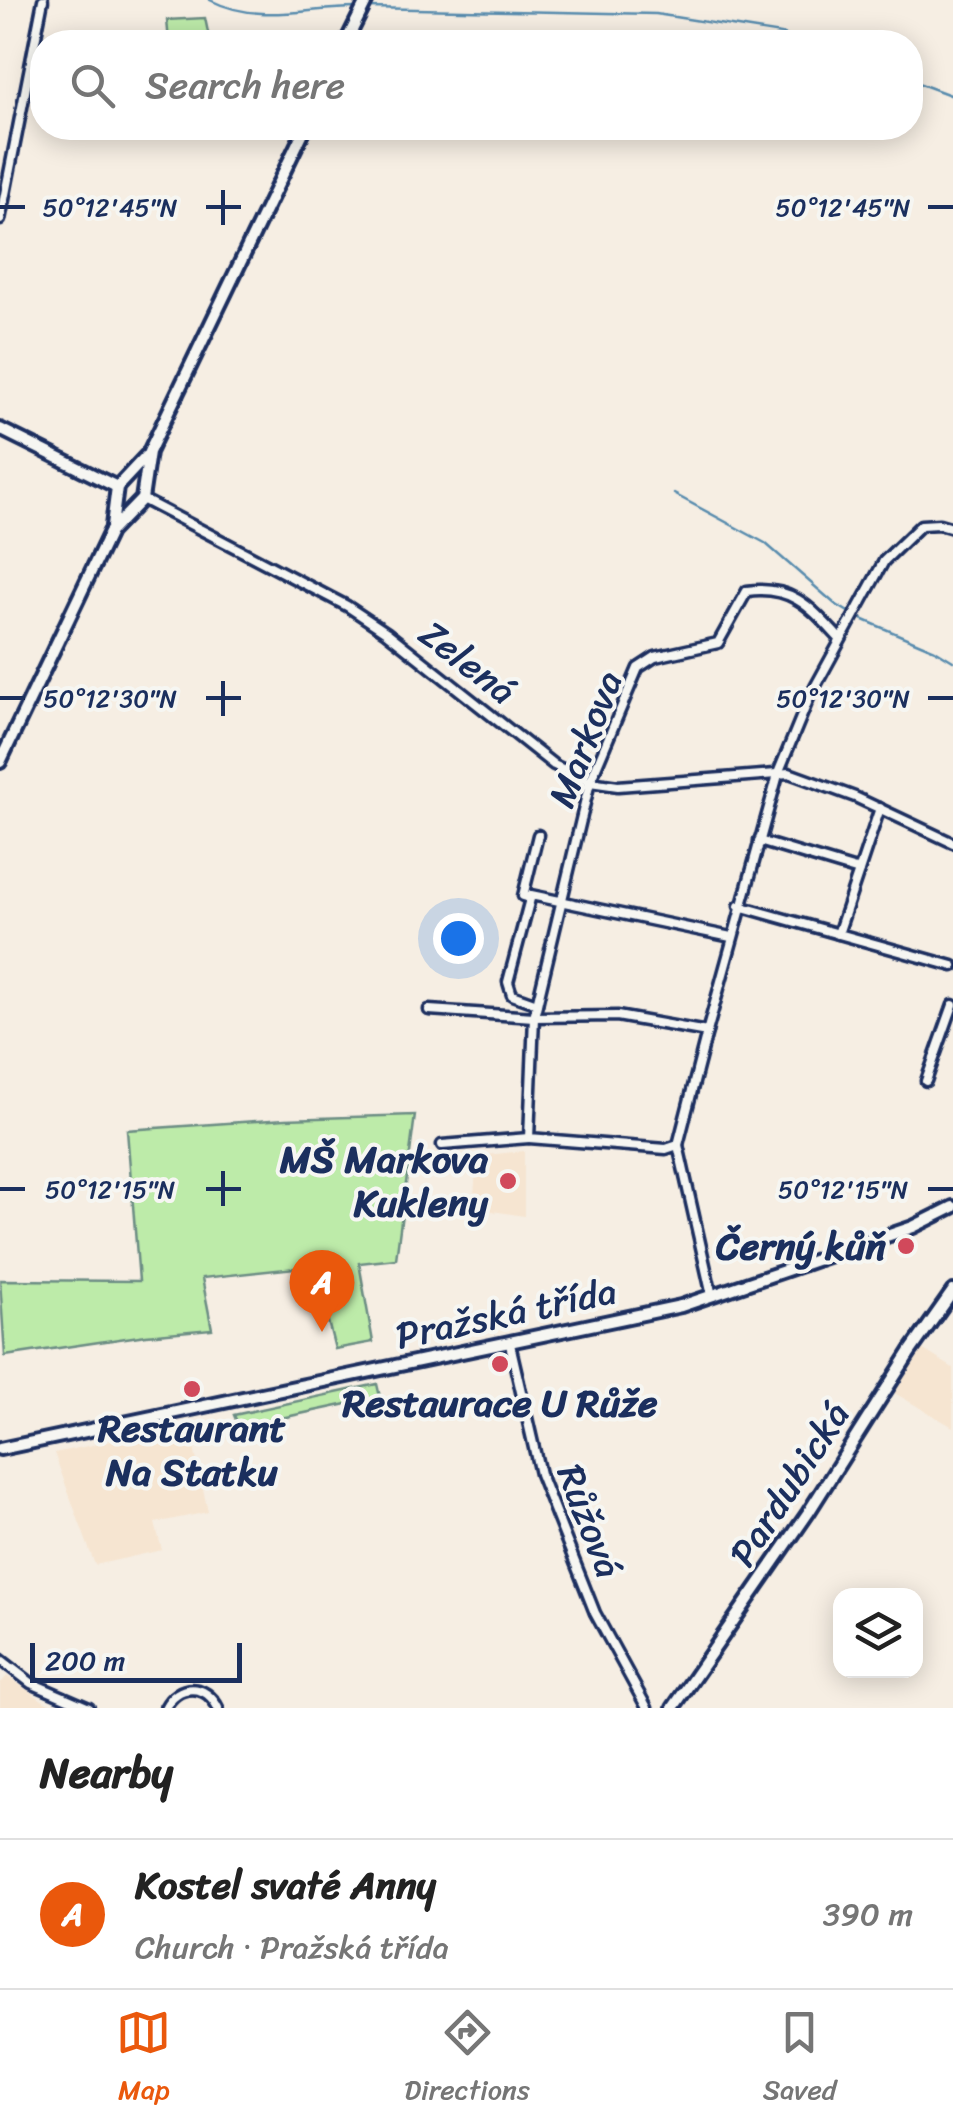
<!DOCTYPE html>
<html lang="en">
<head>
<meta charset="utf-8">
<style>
  body { margin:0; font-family:Sriracha,sans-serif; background:#f6f6f6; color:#222 }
  .controls { position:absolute; right:30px; bottom:30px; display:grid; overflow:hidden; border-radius:20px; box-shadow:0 5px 25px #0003 }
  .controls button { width:90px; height:90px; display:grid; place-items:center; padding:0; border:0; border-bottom:2px solid #e0e0e0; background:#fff; color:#222; font:50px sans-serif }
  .scale { position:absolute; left:30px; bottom:25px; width:212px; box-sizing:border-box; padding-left:10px; border:5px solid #1b2f5e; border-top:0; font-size:28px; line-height:35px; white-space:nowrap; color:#1b2f5e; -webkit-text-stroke:8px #f6f6f2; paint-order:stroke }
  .you { position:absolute; left:458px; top:938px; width:35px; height:35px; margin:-25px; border:8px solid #fff; border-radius:50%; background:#1a73e8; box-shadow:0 0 0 15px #1a73e833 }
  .badge { display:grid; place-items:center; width:65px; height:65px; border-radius:50%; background:#ea580c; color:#fff; font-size:32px; font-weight:700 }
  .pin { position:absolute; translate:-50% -82px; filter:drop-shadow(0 2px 5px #0008) }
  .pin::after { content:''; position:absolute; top:52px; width:35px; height:30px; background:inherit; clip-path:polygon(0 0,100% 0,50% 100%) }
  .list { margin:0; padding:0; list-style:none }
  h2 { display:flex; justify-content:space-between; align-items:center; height:130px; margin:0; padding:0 40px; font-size:42px }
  h2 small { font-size:32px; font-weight:400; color:#767676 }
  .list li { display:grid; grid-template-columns:65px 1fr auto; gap:30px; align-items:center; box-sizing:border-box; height:150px; padding:0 40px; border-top:2px solid #e0e0e0 }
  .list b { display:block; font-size:38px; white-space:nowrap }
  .list p { margin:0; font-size:32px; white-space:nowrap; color:#767676 }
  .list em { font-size:32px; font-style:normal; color:#767676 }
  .icon { flex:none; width:55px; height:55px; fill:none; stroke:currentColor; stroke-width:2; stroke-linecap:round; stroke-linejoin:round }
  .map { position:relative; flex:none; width:953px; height:1708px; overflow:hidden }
  .search { position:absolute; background:#fff; box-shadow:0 5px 25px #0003; left:30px; right:30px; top:30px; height:110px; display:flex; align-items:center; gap:25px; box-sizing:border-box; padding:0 35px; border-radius:40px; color:#767676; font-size:38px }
  .sheet { height:280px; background:#fff }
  nav { display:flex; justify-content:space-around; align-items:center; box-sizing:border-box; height:140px; border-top:2px solid #e0e0e0; background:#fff; font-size:28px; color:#767676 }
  nav a { display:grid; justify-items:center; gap:5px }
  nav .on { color:#ea580c }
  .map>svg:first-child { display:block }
  .built { fill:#f6e5d1 }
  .green { fill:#bdeba9; stroke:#6c8d84; stroke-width:2.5 }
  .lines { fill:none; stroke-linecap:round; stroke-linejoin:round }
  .stream { stroke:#598cae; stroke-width:2.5 }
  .street-casing { stroke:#1b2f5e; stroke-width:15 }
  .secondary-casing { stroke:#1b2f5e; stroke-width:18 }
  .street { stroke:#f6f6f2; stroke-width:8 }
  .secondary { stroke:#f6f6f2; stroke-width:10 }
  .ticks { fill:none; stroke:#1b2f5e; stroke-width:4 }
  .poi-dot { fill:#d1495b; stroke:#f6f6f2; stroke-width:4 }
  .labels { text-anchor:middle; stroke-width:8; stroke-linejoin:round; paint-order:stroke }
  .street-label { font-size:38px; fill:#1b2f5e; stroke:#f6f6f2 }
  .poi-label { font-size:38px; font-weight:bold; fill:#1b2f5e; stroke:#f6f6f2; text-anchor:end }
  .ticks-label { font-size:25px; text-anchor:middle; fill:#1b2f5e; stroke:#f6f6f2; stroke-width:8; stroke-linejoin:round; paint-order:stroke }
</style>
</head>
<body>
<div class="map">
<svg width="953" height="1708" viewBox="0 0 953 1708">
  <rect width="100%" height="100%" fill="#f6eee3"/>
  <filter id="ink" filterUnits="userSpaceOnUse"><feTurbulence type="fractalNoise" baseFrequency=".01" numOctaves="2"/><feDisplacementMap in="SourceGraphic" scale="20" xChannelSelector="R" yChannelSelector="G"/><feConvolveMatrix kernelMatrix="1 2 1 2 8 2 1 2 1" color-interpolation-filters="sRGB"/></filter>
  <g filter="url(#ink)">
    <g class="built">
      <polygon points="524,1151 524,1216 473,1208 477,1156"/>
      <polygon points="922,1349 953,1368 953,1427 891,1391"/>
      <polygon points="189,1425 208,1512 155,1523 162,1550 95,1565 54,1453"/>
      <polygon points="7,1676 45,1702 58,1708 0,1708 0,1684"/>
    </g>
    <g class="green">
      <polygon points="205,18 210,42 169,42 167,20"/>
      <polygon points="415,1115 396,1259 359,1263 373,1342 335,1349 314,1266 202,1278 212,1329 146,1335 5,1356 0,1280 139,1281 127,1130 285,1119"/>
      <polygon points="377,1384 380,1397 239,1427 234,1415"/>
    </g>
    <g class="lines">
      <g class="stream">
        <path d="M 210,0 C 259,25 308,7 360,8"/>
        <polyline points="368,8 656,14 781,34 805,42"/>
        <polyline points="910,80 953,96"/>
        <polyline points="674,494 765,543 835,604 850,613"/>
        <polyline points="857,617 935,650 953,661"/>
      </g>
      <g class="street-casing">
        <g id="street">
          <polyline points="0,220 43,0"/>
          <polyline points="142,499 347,606 386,632 554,765 590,782 618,786 789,773 855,797 953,843"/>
          <polyline points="759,841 859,871"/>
          <polyline points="530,898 523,896 538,835"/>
          <polyline points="739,906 953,966"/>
          <polyline points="838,934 880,808"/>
          <polyline points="537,1004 512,995 508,982 531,895 731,937"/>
          <polyline points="429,1010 534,1017 617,1016 707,1032 779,771 809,698 884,561 921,525 939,524 953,528"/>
          <polyline points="707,1032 678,1145 712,1296"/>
          <polyline points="926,1081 953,1005"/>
          <polyline points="442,1145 529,1138"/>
          <path d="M 678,1145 L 666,1149 L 529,1138 L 534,1017 L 590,782 L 638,668 L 655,657 L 718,643 L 747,591 C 793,585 811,608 840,639"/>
          <polyline points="510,1344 540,1474 595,1613 647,1708"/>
          <polyline points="0,1659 31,1683 89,1708"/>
          <path d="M 165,1708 C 178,1683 206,1683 218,1708"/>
        </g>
      </g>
      <g class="secondary-casing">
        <g id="secondary">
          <polyline points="346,42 367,0"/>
          <polyline points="0,429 117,487"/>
          <polyline points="112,526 117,487 146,456"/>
          <polyline points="0,762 110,532 142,499 149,452 305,128"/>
          <polyline points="0,1449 681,1306 913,1227 953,1207"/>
          <polyline points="673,1708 808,1513 910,1352 953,1291"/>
        </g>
      </g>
      <use href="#street" class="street"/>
      <use href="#secondary" class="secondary"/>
    </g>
  </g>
  <path class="ticks" d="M 223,190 L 223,225M 0,207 L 25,207M 206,207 L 241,207M 928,207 L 953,207M 223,681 L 223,716M 0,698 L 25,698M 206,698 L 241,698M 928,698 L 953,698M 223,1171 L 223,1206M 0,1189 L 25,1189M 206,1189 L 241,1189M 928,1189 L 953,1189"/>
  <g class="poi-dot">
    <circle cx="508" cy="1181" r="10"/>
    <circle cx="906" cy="1246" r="10"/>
    <circle cx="500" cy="1364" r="10"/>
    <circle cx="192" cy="1389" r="10"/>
  </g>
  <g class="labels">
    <g class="street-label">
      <text transform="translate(468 662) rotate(38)" y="13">Zelená</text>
      <text transform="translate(585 739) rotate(-69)" y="13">Markova</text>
      <text transform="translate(506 1313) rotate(-12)" y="13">Pražská třída</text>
      <text transform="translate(789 1484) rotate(-57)" y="13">Pardubická</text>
      <text transform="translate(590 1521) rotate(69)" y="13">Růžová</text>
    </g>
    <g class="poi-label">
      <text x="488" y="1172">MŠ Markova<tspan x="488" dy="44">Kukleny</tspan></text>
      <text x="886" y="1259">Černý kůň</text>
      <text x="500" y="1416" text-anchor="middle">Restaurace U Růže</text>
      <text x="192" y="1441" text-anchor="middle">Restaurant<tspan x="192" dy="44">Na Statku</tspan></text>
    </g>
  </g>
  <g class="ticks-label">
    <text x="110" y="216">50°12'45"N</text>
    <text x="843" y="216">50°12'45"N</text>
    <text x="110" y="707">50°12'30"N</text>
    <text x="843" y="707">50°12'30"N</text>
    <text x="110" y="1198">50°12'15"N</text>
    <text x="843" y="1198">50°12'15"N</text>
  </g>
</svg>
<div class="controls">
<button><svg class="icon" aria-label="layers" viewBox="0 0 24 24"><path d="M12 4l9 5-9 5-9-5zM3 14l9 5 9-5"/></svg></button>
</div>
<div class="scale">200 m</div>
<div class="you"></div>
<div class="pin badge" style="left:322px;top:1332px">A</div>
<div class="search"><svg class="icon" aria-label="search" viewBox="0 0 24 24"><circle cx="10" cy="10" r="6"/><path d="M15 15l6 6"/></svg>Search here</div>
</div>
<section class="sheet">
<h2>Nearby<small></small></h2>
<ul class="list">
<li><span class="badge">A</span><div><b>Kostel svaté Anny</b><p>Church · Pražská třída</p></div><em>390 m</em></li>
</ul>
</section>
<nav>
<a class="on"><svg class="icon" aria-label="map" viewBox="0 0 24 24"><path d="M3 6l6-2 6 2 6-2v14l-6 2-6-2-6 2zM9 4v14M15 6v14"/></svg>Map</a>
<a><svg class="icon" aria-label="directions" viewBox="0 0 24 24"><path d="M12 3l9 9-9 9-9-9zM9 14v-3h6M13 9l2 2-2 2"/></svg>Directions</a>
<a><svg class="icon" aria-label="saved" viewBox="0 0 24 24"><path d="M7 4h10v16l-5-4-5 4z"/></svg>Saved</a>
</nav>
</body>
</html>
